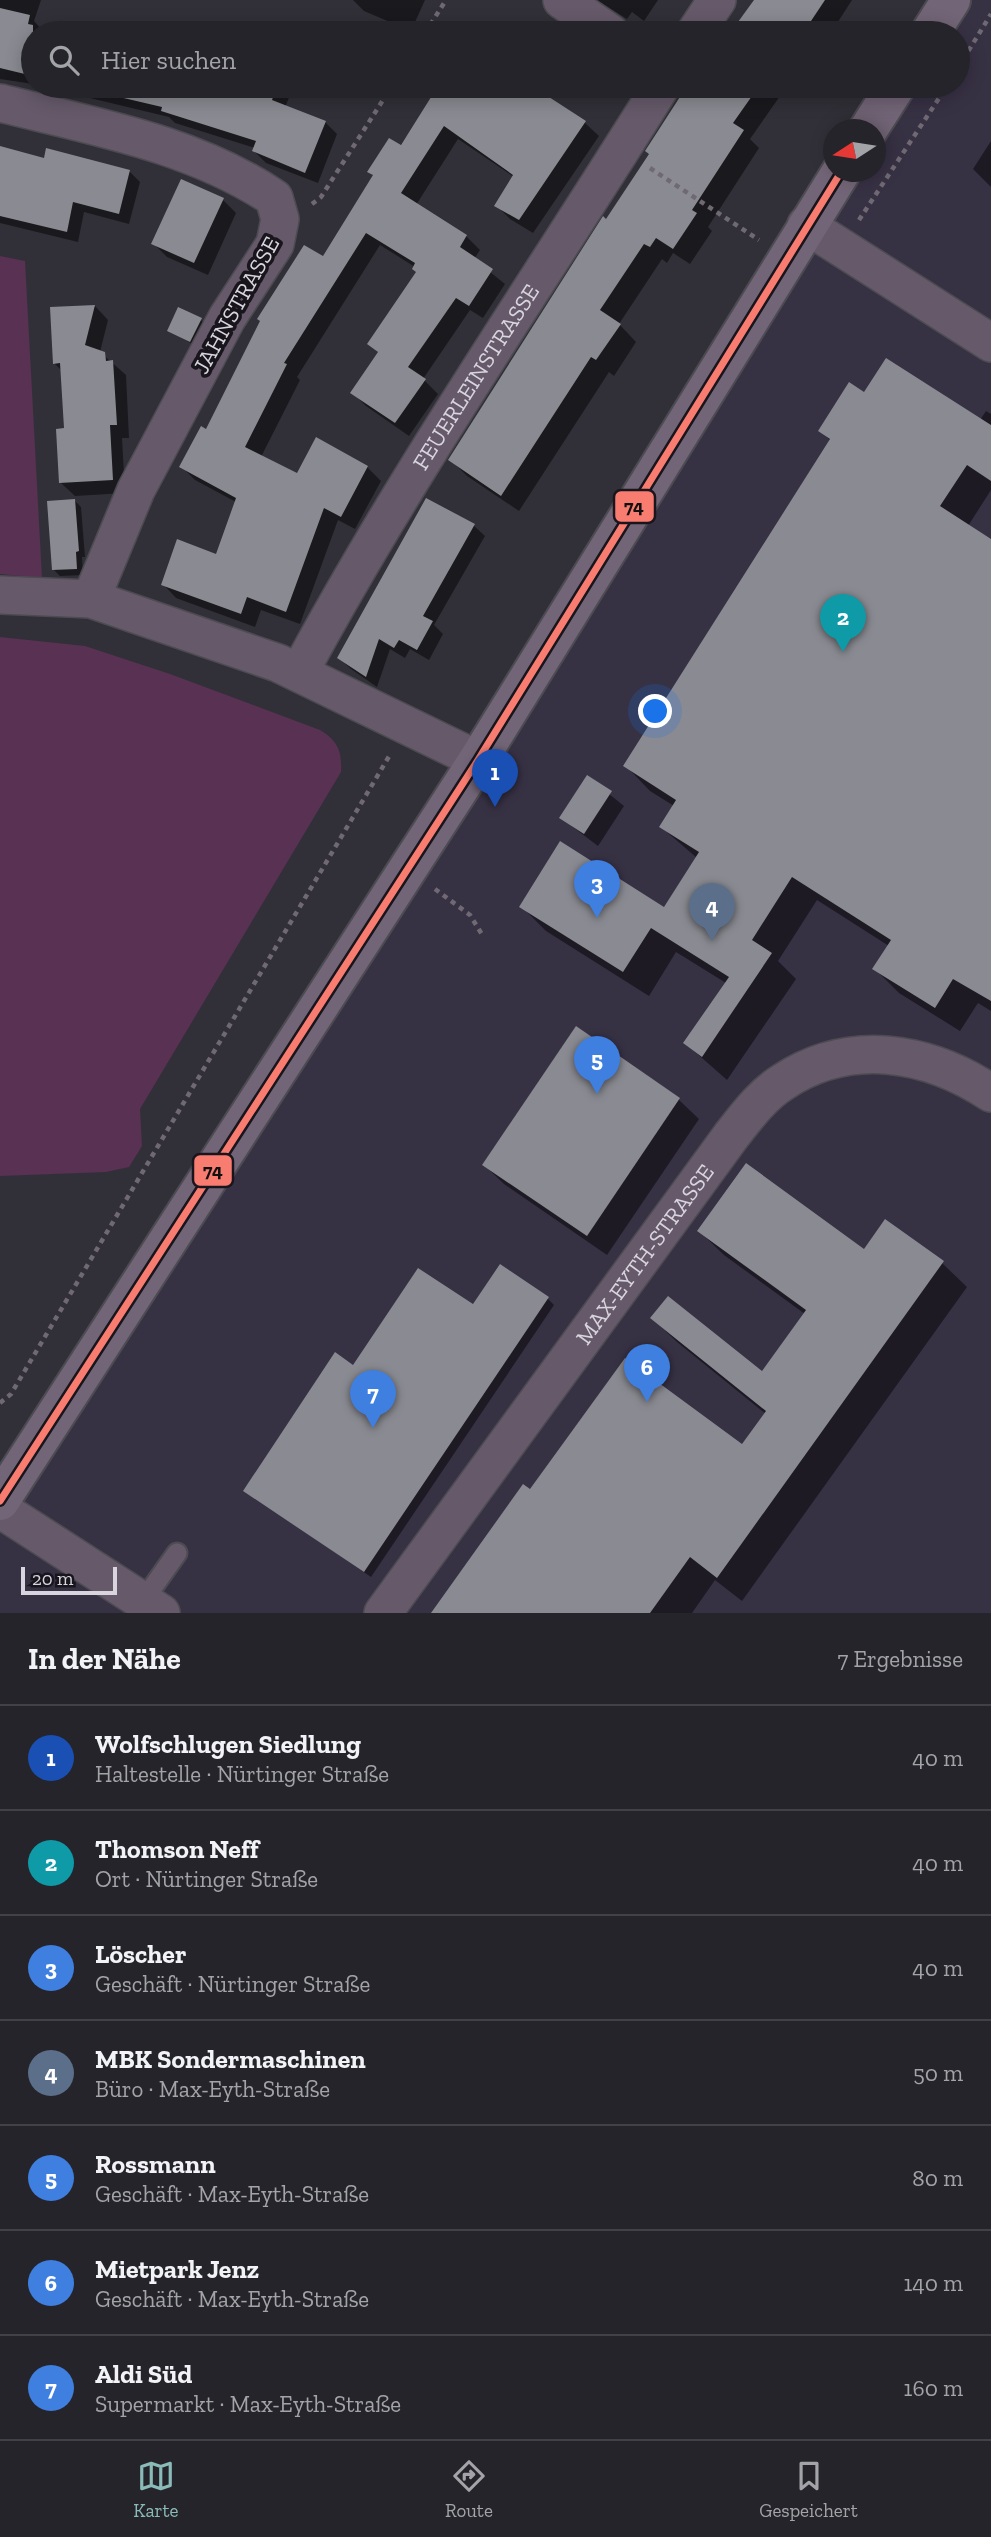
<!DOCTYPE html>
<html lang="de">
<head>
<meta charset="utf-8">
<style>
  body { margin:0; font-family:"Zilla Slab",serif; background:#2d2c32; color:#f1f3f6 }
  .compass { position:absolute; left:823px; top:119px; width:63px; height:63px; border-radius:50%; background:#25242a; box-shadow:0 4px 18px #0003; rotate:258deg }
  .scale { position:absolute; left:21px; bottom:18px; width:96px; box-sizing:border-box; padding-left:7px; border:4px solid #d8d5df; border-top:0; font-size:19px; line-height:24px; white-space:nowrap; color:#d8d5df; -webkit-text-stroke:5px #18151c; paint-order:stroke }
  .you { position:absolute; left:656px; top:712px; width:24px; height:24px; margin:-18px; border:5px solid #fff; border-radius:50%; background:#1a73e8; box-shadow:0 0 0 10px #1a73e833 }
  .badge { display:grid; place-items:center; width:46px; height:46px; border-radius:50%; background:#8bbbb9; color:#fff; font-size:23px; font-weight:700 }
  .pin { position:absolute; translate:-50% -58px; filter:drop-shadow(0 2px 4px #0008) }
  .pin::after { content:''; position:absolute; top:37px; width:24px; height:21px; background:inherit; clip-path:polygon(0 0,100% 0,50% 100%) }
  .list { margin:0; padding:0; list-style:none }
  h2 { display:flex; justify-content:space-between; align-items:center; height:91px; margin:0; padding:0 28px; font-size:30px }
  h2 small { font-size:23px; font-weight:400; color:#a3a4a8 }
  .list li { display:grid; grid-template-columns:46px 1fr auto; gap:21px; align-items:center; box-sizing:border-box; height:105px; padding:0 28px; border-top:2px solid #424147 }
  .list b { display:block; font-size:26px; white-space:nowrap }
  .list p { margin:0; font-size:23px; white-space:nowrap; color:#a3a4a8 }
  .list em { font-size:23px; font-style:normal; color:#a3a4a8 }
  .icon { flex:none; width:38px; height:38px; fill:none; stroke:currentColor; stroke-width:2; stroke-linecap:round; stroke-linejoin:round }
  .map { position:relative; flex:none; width:991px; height:1613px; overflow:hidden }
  .search { position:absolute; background:#25242a; box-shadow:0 4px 18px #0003; left:21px; right:21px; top:21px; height:77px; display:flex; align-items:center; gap:18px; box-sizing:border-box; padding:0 24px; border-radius:38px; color:#a3a4a8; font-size:26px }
  .sheet { height:826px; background:#25242a }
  nav { display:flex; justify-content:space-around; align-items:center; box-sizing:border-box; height:98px; border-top:2px solid #424147; background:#25242a; font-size:19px; color:#a3a4a8 }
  nav a { display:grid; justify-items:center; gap:4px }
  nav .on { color:#8bbbb9 }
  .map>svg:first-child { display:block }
  .built { fill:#373144 }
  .grass { fill:#593152 }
  .shadow { fill:#0007 }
  .building { fill:#8a8a92 }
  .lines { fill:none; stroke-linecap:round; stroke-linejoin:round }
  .service-casing { stroke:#4d4b52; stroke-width:23 }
  .minor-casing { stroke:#4d4b52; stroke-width:40 }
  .secondary-casing { stroke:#4d4b52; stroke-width:42 }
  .path { stroke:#706974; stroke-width:4.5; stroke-dasharray:5 5; stroke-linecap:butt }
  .service { stroke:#665a6a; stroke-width:19 }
  .minor { stroke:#665a6a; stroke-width:37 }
  .secondary { stroke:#726577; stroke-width:38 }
  .bus-1-casing { stroke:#18151c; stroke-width:12 }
  .bus-1 { stroke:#f97c70; stroke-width:7 }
  .labels { text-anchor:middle; stroke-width:7; stroke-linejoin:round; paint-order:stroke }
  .street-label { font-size:23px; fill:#d8d5df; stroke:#18151c }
  .line-badge { stroke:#18151c; stroke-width:2.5 }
  .pale-badge-label { font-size:19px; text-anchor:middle; font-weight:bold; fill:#111 }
</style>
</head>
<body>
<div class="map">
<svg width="991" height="1613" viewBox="0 0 991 1613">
  <rect width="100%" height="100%" fill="#313038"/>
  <polygon class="built" points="951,0 991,0 991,1613 0,1613 0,1501 841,172 876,172 876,130 896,86 958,86 958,33 930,33"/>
  <g class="grass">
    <polygon points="0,256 25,261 42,578 0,574"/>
    <path d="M 0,637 L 85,646 L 170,674 L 320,730 C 338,741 342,751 341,772 L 140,1109 L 142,1146 L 129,1167 L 106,1172 L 0,1176 Z"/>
  </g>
  <g class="shadow">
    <polygon points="0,0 41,0 34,21 41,29 58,33 33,33 33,84 0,79"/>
    <polygon points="353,0 425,0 411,31 364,11"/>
    <polygon points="597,0 658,0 644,21 632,12 627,19"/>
    <polygon points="756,0 852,0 834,28 829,25 823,33 733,33"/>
    <polygon points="40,86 294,86 285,107 325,122 337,134 318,183 266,163 254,151 255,148 175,123 169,117"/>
    <polygon points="441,86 529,86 585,123 599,136 533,233 510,219 497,206 514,177 458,139 416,205 466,236 480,250 474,259 505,284 483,318 470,310 423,379 438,394 409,436 366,406 352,392 379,353 369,344 418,273 415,267 380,245 297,377 300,380 261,457 297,475 367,467 381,481 355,529 338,520 300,624 261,610 255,627 176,598 163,584 217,556 236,502 195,480 181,466"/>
    <polygon points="689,86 787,86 750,139 759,148 708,227 712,231 690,264 673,253 667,263 662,259 619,324 636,342 614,376 609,372 519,511 467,476 450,459 651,155 647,151"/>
    <polygon points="991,141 991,187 973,169"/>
    <polygon points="0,148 46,160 129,171 140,182 129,224 84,212 78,242 0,223"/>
    <polygon points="223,200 236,213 208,275 167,257 153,243"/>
    <polygon points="95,306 108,320 100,352 126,375 129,438 122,438 125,493 75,496 61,483 66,430 62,371 54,363"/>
    <polygon points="201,320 207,326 197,347 169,330"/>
    <polygon points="865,395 980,420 986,411 991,414 991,490 968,526 991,541 991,1011 978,1003 960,1031 899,993 874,968 889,946 817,900 778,961 796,979 727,1080 685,1043 726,983 676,952 649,996 546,931 521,906 665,909 697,858 661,827 674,806 650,791 626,766 831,441 820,431"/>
    <polygon points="75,501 81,507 85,557 82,557 83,575 60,576 54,570"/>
    <polygon points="473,525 485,536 434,625 443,634 429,660 410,649 405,658 390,649 377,687 351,669 339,658"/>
    <polygon points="588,777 624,806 598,846 561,818"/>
    <polygon points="576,1029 679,1100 699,1119 607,1255 504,1184 484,1165"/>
    <polygon points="699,1231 942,1263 967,1287 742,1601 715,1580 692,1613 443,1613 437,1607 530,1491 742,1446 766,1414 677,1342 652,1318 762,1374 805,1314 724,1255"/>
    <polygon points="548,1299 554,1305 371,1577 245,1490 354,1367 473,1307"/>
  </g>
  <g class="building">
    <polygon points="754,0 825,0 803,33 730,33"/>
    <polygon points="0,8 30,15 28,24 33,25 33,76 0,68"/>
    <polygon points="116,86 277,86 272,100 326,121 305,173 252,151 256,141 161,111 162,107 115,96"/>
    <polygon points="438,86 532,86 586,121 519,220 494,206 513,175 444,126 401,193 467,235 460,247 493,269 469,306 456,298 408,367 426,379 395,423 350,393 378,352 367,344 416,272 412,269 415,263 366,233 284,363 287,364 245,447 297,473 316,437 368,466 341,517 324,508 286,612 247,597 241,614 161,585 177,539 216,554 236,498 179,467 201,426 206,429 260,321 257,319 304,245 323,256 373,175 367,172 389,138 401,145"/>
    <polygon points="687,86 759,86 733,123 744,130 692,210 697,213 673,249 656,238 650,247 644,244 600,310 621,324 596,360 591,357 501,496 448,460 603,216 606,219 649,154 645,151"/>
    <polygon points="0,146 44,158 46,148 130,170 119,214 73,202 67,232 0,216"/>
    <polygon points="181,179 224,198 194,263 151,244"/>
    <polygon points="95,305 85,345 105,352 106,361 113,360 117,425 110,425 113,480 59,483 56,429 64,428 60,363 53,364 50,307"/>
    <polygon points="178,307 202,318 190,342 167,331"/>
    <polygon points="886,358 991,425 991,481 967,465 940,506 991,539 991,1001 953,979 935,1008 872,969 891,940 792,877 752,940 772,953 702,1057 683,1043 729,977 651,928 623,972 519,907 560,841 664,907 699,852 659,827 676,800 623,766 830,439 818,431 849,382 864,392"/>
    <polygon points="426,498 475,524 423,616 433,621 417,650 399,640 394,648 379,639 366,677 337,658"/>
    <polygon points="75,499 79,551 76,552 77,569 52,570 47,501"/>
    <polygon points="587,775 612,791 584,834 559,818"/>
    <polygon points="576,1026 680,1098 587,1236 482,1165"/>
    <polygon points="746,1163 864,1249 885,1219 944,1261 717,1578 690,1557 650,1613 431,1613 523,1484 530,1489 625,1358 742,1444 766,1411 650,1318 668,1296 762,1371 806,1310 697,1231"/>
    <polygon points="500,1264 549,1297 364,1572 243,1491 335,1352 353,1365 418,1268 473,1304"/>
  </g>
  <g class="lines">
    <g class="service-casing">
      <polyline id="service" points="143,1601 177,1553"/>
    </g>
    <g class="minor-casing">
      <g id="minor">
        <polyline points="562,0 610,33"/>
        <polyline points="695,33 717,0"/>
        <path d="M 0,103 C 92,126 194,144 274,198 L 280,219 L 275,244 L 227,318 L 136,490 L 91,599"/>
        <polyline points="806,225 991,343"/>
        <polyline points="0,595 91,599 278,663 478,760"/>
        <path id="s1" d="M 299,673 C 408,470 540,281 661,86"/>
        <polyline points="0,1509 161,1613"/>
        <path id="s2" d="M 383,1613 L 731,1136 C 746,1117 762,1095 783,1082 C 850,1038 927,1051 991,1093"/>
      </g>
    </g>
    <g class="secondary-casing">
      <g id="secondary">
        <polyline points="930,33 951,0"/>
        <polyline points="868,130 896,86"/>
        <polyline points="0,1501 478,760 841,172"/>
      </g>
    </g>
    <g class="path">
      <polyline points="425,33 446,0"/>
      <polyline points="958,68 991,14"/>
      <polyline points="650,168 759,240"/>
      <polyline points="312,204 321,197 392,86"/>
      <polyline points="859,220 947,86"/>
      <polyline points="435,889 470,915 483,936"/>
      <polyline points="0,1403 11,1394 391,753"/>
    </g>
    <use href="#service" class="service"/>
    <use href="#minor" class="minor"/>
    <use href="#secondary" class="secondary"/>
    <g class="bus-1-casing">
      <polyline id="bus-1" points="0,1501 478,760 841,172"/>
    </g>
    <use href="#bus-1" class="bus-1"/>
  </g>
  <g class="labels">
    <g class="street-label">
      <text transform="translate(236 305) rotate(-61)" y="8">JAHNSTRASSE</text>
      <text dy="8" stroke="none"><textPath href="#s1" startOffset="345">FEUERLEINSTRASSE</textPath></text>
      <text dy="8" stroke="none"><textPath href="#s2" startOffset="444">MAX-EYTH-STRASSE</textPath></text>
    </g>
  </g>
  <g class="line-badge">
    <rect x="614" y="490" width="41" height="33" rx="7" fill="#f97c70"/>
    <rect x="193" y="1154" width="40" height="33" rx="7" fill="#f97c70"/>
  </g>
  <g class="pale-badge-label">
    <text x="634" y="513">74</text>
    <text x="213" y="1177">74</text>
  </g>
</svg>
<svg class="compass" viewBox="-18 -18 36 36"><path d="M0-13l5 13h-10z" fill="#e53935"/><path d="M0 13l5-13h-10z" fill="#a3a4a8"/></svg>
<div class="scale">20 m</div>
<div class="you"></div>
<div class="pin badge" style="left:495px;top:807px;background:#1a4fb4">1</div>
<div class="pin badge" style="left:843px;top:652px;background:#0f9aa8">2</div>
<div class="pin badge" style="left:597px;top:918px;background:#3f7fe0">3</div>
<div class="pin badge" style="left:712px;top:941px;background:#5c6f8a">4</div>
<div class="pin badge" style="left:597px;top:1094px;background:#3f7fe0">5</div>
<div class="pin badge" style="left:647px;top:1402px;background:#3f7fe0">6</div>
<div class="pin badge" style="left:373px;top:1428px;background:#3f7fe0">7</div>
<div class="search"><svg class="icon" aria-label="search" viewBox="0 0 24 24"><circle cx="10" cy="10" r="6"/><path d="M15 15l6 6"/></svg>Hier suchen</div>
</div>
<section class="sheet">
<h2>In der Nähe<small>7 Ergebnisse</small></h2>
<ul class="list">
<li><span class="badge" style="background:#1a4fb4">1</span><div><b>Wolfschlugen Siedlung</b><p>Haltestelle · Nürtinger Straße</p></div><em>40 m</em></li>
<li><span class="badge" style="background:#0f9aa8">2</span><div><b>Thomson Neff</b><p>Ort · Nürtinger Straße</p></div><em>40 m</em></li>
<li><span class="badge" style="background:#3f7fe0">3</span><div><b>Löscher</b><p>Geschäft · Nürtinger Straße</p></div><em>40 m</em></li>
<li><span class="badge" style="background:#5c6f8a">4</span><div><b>MBK Sondermaschinen</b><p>Büro · Max-Eyth-Straße</p></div><em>50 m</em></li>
<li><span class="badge" style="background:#3f7fe0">5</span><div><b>Rossmann</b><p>Geschäft · Max-Eyth-Straße</p></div><em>80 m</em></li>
<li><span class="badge" style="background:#3f7fe0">6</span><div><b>Mietpark Jenz</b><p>Geschäft · Max-Eyth-Straße</p></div><em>140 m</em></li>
<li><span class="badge" style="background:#3f7fe0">7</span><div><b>Aldi Süd</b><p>Supermarkt · Max-Eyth-Straße</p></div><em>160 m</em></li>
</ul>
</section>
<nav>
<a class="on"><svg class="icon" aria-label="map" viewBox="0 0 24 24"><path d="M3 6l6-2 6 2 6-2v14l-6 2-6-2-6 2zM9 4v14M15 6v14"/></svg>Karte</a>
<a><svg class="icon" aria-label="directions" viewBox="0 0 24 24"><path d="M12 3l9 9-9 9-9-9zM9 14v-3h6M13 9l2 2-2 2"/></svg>Route</a>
<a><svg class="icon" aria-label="saved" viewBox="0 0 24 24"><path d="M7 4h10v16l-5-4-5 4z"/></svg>Gespeichert</a>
</nav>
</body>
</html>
